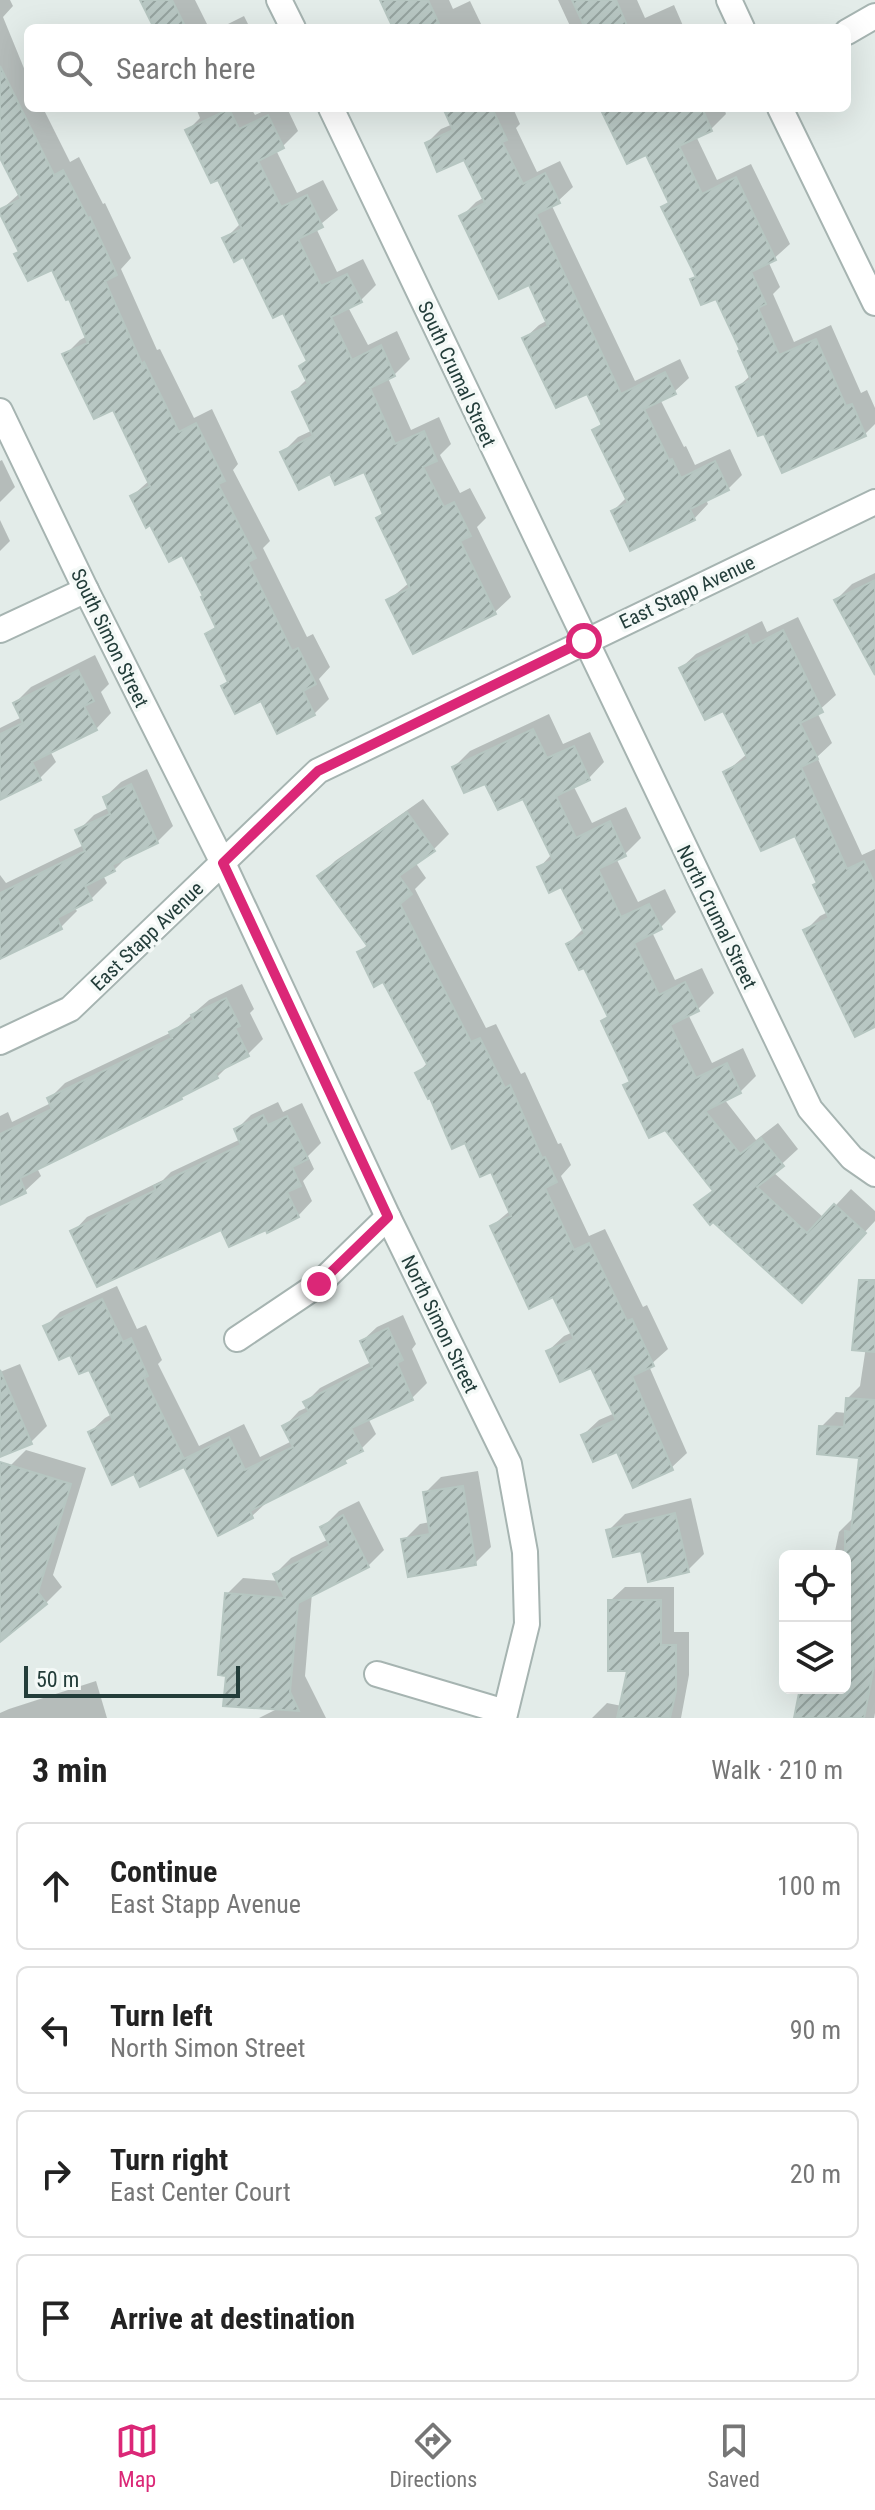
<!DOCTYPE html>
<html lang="en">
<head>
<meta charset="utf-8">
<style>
  body { margin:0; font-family:"Roboto Condensed",sans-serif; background:#f6f6f6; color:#222 }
  .controls { position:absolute; right:24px; bottom:24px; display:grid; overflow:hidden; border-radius:12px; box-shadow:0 8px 32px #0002 }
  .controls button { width:72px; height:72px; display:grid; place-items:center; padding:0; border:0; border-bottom:2px solid #e0e0e0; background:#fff; color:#222; font:40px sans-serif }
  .scale { position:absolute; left:24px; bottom:20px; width:216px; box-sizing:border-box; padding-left:8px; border:4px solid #233d3a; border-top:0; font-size:22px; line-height:28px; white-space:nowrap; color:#233d3a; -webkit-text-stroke:6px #f4f9f7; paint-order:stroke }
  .stop { position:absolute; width:24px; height:24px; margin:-18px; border:6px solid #db2777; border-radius:50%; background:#fff }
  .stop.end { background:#db2777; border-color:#fff; box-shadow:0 2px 8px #0008 }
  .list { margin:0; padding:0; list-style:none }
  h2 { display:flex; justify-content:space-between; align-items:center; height:104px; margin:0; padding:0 32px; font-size:34px }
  h2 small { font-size:26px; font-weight:400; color:#767676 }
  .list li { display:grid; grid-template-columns:52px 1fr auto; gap:24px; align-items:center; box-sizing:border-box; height:128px; margin:0 16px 16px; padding:0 16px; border:2px solid #e0e0e0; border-radius:12px }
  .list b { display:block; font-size:30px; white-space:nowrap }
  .list p { margin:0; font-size:26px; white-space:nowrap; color:#767676 }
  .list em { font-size:26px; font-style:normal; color:#767676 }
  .icon { flex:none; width:44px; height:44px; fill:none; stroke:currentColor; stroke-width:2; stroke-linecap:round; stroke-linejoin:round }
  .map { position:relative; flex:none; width:875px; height:1718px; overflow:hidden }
  .search { position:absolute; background:#fff; box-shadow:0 8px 32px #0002; left:24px; right:24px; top:24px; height:88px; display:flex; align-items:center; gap:20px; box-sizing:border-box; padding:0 28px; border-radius:12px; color:#767676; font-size:30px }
  .sheet { height:680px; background:#fff }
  nav { display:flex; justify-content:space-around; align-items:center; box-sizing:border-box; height:112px; border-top:2px solid #e0e0e0; background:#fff; font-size:22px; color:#767676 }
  nav a { display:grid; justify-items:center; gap:4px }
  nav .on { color:#db2777 }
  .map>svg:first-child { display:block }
  .shadow { fill:#0003 }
  .building { fill:url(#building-hatch); stroke:#b6c6c1; stroke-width:2 }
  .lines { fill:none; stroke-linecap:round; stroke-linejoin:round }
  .minor-casing { stroke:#a6b4b1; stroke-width:28 }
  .minor { stroke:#fff; stroke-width:24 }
  .route { stroke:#db2777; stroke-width:10 }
  .labels { text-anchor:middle; stroke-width:7; stroke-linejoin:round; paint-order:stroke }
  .street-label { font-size:20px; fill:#233d3a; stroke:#f4f9f7 }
</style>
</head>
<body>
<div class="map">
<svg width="875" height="1718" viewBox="0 0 875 1718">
  <defs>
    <pattern id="building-hatch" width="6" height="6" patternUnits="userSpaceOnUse" patternTransform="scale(2)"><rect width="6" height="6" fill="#b8c7c3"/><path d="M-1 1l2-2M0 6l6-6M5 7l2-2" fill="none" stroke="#95a39f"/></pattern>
  </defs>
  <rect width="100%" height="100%" fill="#e3ece9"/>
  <g class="shadow">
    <polygon points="0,0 10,0 13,6 3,17 28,78 28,108 43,108 70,162 79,157 103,204 105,203 131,258 121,269 157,350 160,349 194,418 212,409 238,464 233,470 270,541 263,548 307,637 313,634 330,667 319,679 329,699 314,714 223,686 229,680 207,635 217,625 205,596 183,552 151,523 132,496 150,480 114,407 65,355 80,340 87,336 70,296 53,267 17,254 20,251 0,211 20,193 0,153"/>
    <polygon points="142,0 195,0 209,28 156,28"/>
    <polygon points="382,0 449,0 453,9 470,1 483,28 396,28"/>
    <polygon points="558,0 637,0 645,18 674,5 684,28 571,28"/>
    <polygon points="244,16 250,28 220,28"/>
    <polygon points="196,108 251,108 255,115 270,108 287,108 298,131 282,147 276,150 297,193 323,180 338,210 316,228 337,272 363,259 376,285 360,301 348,307 368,345 397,331 410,359 394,375 388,378 411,430 439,417 451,444 440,455 460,493 470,488 486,518 477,527 511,597 495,612 389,600 410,582 378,518 384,512 365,469 331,471 282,453 298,437 313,430 294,392 307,379 301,366 308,359 284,310 244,254 225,239 241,223 219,177 188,130 200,118"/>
    <polygon points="446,108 513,108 520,124 516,128 537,172 560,161 573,187 558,201 551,204 635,381 680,359 689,378 674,392 660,399 684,447 686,446 695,465 730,449 742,475 728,489 706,500 708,504 694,519 613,511 627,497 594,431 603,422 588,392 524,339 539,325 548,320 530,282 462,216 476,202 485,197 465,157 427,143 441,129 453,124"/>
    <polygon points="602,108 724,108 726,114 711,129 696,136 717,180 751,164 790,244 769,263 780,287 773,294 794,342 831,325 861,393 867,390 875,408 875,424 865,434 765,431 738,387 751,375 742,349 717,296 693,279 697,275 664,207 670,201 647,152"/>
    <polygon points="2,460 15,487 0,502 0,461"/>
    <polygon points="0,520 10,541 0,551"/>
    <polygon points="875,573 875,671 836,600 852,584"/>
    <polygon points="798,617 836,695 817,712 832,743 817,757 862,855 875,849 875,1025 805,931 820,916 828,912 819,882 796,833 726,772 747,754 724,709 681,668 696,654 762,621 767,632"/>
    <polygon points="95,655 109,684 101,692 111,713 96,729 50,751 56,762 40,778 0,798 0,728 22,717 15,703 31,687"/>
    <polygon points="549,714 563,744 590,732 604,762 589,778 574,787 592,823 626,807 641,838 625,854 616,858 638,902 665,889 676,912 660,928 652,932 675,980 702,968 714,993 698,1009 688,1014 712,1063 743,1048 756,1076 740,1092 724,1099 756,1140 778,1123 798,1149 773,1172 824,1218 851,1189 875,1211 875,1221 817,1284 697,1205 714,1189 666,1128 625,1086 631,1080 603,1022 610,1015 585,965 568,944 584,928 562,885 539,868 552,854 524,796 454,767 470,751"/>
    <polygon points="147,769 173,826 157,842 129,855 114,870 103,875 107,883 91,899 74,907 77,911 61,927 7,953 0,960 0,875 6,883 84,845 78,831 94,815 110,807 105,797 121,782"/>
    <polygon points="423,799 449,834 434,849 415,862 426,878 415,889 486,1028 496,1024 521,1074 525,1072 558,1144 561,1143 571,1165 561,1176 589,1236 605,1229 643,1307 647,1305 668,1349 649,1366 687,1453 671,1468 583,1435 599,1420 615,1413 592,1365 548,1351 564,1336 573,1332 554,1294 492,1226 511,1210 492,1169 431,1096 417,1074 428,1062 384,979 360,952 368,944 320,876 335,861"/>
    <polygon points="242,984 254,1009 250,1013 263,1039 248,1054 231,1063 217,1077 188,1091 181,1098 37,1168 41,1176 25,1191 0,1203 0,1116 8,1112 12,1122 51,1103 49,1099 65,1083 172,1032 209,1000"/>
    <polygon points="278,1102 283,1112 302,1103 321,1143 308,1156 314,1169 303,1181 312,1201 298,1216 222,1227 73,1232 87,1217 163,1180 171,1172 241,1139 236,1130 251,1115"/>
    <polygon points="117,1286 137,1329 146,1325 162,1360 158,1364 199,1446 244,1424 260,1457 292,1441 285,1426 299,1411 308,1407 306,1402 320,1388 371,1362 362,1341 377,1327 403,1315 416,1344 412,1349 427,1383 412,1398 368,1418 376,1434 361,1449 344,1462 267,1502 252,1516 185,1464 135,1472 90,1432 105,1418 112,1414 90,1367 45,1327 60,1312"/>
    <polygon points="875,1287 875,1713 874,1718 796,1718 802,1688 845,1688 845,1556 834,1556 839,1532 855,1516 861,1456 821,1427 836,1412 847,1413 848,1398 860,1386"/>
    <polygon points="20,1364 47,1426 31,1442 0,1455 0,1372"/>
    <polygon points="26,1450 86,1468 53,1575 62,1587 46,1603 0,1639 0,1499 10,1466"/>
    <polygon points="478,1471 491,1547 475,1563 404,1540 420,1524 430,1522 425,1493 441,1477"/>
    <polygon points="691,1498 704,1554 688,1570 609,1530 625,1514"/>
    <polygon points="359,1501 384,1550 368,1566 312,1593 305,1676 326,1718 259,1718 279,1708 228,1674 227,1594 243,1578 279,1581 275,1574 291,1558 329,1539 323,1527 339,1511"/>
    <polygon points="625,1587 674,1587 674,1632 689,1632 689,1675 681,1718 592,1718 607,1703 622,1706 629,1669 610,1601"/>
    <polygon points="96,1681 107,1718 0,1718 0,1713 9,1709"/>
  </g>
  <g class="building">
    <polygon points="140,0 172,0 186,28 154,28"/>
    <polygon points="380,0 428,0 441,28 393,28"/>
    <polygon points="572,0 616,0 628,28 585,28"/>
    <polygon points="0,66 54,175 63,170 88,218 90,217 117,275 105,281 142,364 144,362 179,432 196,423 225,481 218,484 256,558 248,562 292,651 298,648 316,684 303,691 315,715 277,734 261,701 235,714 221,686 228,682 205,634 216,628 201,597 203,596 182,555 169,562 150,525 146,528 130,496 150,486 113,410 94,419 62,354 88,343 69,299 66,300 52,270 28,281 14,254 19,252 0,214 0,209 21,199 0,158"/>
    <polygon points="443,108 492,108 507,140 502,142 523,184 545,173 560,203 536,214 621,394 665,372 676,394 644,409 669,460 672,459 681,478 715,461 729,490 690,509 695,520 630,551 611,511 628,503 592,430 602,425 587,394 556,408 522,338 548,326 529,285 499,299 459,216 485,203 464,160 437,172 425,143 453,130"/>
    <polygon points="600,108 702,108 712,131 679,146 702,194 736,177 753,213 776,260 751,272 766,304 758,308 779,355 816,339 846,406 852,404 866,436 782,473 764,434 758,436 736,387 751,380 738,351 740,350 716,299 701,305 690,279 696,277 661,207 669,203 646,155 627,164"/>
    <polygon points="229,109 239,129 268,115 284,148 258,161 281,207 307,195 323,227 298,239 321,286 347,274 362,302 331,317 352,360 381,345 395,376 370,388 395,444 424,431 437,461 423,467 444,507 454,502 471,536 460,541 496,614 413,654 386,600 410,588 376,518 383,514 364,472 335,485 330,474 299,490 280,452 313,436 292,392 308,384 299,366 307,361 283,313 273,318 243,257 234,262 222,238 242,229 218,180 211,183 185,130"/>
    <polygon points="875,580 875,675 834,600"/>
    <polygon points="783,630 823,712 800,723 818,759 801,767 847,869 864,861 875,884 875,1027 855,1037 803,930 829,918 813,885 817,883 795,836 761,851 723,772 748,759 723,711 705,720 679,668 747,634 752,646"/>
    <polygon points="78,670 94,701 84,706 97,730 32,762 41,780 0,800 0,734 23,723 13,703"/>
    <polygon points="533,729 547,758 574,746 590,780 556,796 576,838 610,821 626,856 598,869 621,917 649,904 662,929 634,943 659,995 685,982 699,1011 670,1025 696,1078 727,1063 741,1093 705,1111 740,1154 761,1138 784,1166 757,1187 807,1233 834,1204 866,1233 802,1303 713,1222 710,1225 694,1205 713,1191 665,1130 649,1138 623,1085 630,1082 601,1021 608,1017 584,968 579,970 566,944 585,934 561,887 549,893 537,867 553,860 523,799 498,810 485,784 464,793 452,767"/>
    <polygon points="131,784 158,843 112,865 115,871 85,886 92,900 57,918 62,929 0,959 0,893 85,851 75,830 110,814 103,797"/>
    <polygon points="407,812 435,851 399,876 412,894 400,904 471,1042 480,1038 505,1088 510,1085 542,1158 545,1157 557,1182 545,1188 574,1250 589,1243 627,1321 632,1319 654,1366 632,1376 673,1470 633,1488 617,1452 593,1462 581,1435 616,1420 591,1368 560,1382 546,1351 574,1339 553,1297 529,1309 490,1226 511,1216 491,1172 480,1177 465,1143 452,1149 430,1098 428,1099 415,1073 428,1066 383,982 374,987 357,952 368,947 317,876"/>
    <polygon points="226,998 240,1026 235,1028 249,1056 215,1073 218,1078 181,1097 182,1099 20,1178 26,1193 0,1205 0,1134 52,1109 47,1098 172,1038 169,1032 194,1020 191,1015"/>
    <polygon points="263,1115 268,1125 287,1116 308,1159 292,1167 301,1186 287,1192 299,1217 267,1233 266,1230 229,1247 221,1230 97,1287 70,1231 156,1190 154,1186 241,1145 234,1129"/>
    <polygon points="859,1280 875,1280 875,1352 852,1350"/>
    <polygon points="102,1299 123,1342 131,1338 148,1376 144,1378 184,1459 229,1437 245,1470 293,1447 282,1426 309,1412 303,1402 372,1367 360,1341 388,1328 403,1360 397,1363 413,1400 351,1428 363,1451 344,1460 346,1463 250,1511 253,1518 218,1536 184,1467 140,1487 134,1474 112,1485 88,1432 113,1420 89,1370 79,1374 70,1355 59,1360 43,1326"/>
    <polygon points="0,1370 32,1444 0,1457"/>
    <polygon points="846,1398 875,1400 875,1661 864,1718 794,1718 800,1688 845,1688 845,1531 851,1532 859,1458 817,1454 819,1426 844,1427"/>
    <polygon points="0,1462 71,1484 38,1592 47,1604 0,1642"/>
    <polygon points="463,1486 476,1565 408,1577 401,1539 430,1534 423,1492"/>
    <polygon points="675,1513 689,1572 648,1582 641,1551 613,1557 606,1530"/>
    <polygon points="343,1515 369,1567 298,1603 290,1692 299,1711 223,1706 226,1676 218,1675 225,1593 285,1598 273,1574 330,1546 320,1527"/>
    <polygon points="608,1600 661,1600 661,1645 676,1645 676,1691 670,1718 617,1718 627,1671 608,1671"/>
  </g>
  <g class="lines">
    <g class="minor-casing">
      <g id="minor">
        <polyline points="279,0 293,28"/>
        <polyline points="729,0 742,28"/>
        <polyline points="847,32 875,16"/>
        <polyline points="331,108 810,1109 852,1158 875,1174"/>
        <polyline points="780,108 875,303"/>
        <polyline points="0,411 86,590 223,863 388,1217 509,1464 525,1552 527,1624 504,1718"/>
        <polyline points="0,630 86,590"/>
        <polyline points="0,1042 70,1009 318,771 875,502"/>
        <polyline points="237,1339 319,1284 388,1217"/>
        <polyline points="377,1674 505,1712"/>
      </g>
    </g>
    <use href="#minor" class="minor"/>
  </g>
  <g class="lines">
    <polyline class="route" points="319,1284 388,1217 223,863 318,771 584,641"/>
  </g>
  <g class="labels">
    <g class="street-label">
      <text transform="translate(457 374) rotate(65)" y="7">South Crumal Street</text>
      <text transform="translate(687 592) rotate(-25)" y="7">East Stapp Avenue</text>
      <text transform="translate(110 638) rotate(64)" y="7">South Simon Street</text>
      <text transform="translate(717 917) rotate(64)" y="7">North Crumal Street</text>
      <text transform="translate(147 936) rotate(-44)" y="7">East Stapp Avenue</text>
      <text transform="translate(440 1324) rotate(64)" y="7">North Simon Street</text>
    </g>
  </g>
</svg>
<div class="controls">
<button><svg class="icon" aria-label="locate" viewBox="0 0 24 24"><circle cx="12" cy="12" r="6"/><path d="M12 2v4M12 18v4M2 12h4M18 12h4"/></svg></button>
<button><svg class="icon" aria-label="layers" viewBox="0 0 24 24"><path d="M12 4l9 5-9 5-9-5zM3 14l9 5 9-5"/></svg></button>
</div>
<div class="scale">50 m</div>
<div class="stop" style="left:584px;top:641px"></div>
<div class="stop end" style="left:319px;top:1284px"></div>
<div class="search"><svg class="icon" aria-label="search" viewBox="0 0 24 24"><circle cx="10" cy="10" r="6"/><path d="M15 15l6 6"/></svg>Search here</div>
</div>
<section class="sheet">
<h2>3 min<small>Walk · 210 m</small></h2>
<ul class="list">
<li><svg class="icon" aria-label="ahead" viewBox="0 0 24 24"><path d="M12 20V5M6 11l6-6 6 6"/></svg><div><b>Continue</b><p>East Stapp Avenue</p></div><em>100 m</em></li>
<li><svg class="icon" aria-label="left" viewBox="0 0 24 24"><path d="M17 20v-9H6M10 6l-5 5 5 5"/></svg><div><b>Turn left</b><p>North Simon Street</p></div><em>90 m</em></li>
<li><svg class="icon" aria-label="right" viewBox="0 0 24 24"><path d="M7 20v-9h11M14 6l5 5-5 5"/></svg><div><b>Turn right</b><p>East Center Court</p></div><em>20 m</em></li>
<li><svg class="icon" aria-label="arrive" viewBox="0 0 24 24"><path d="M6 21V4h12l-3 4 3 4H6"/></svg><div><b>Arrive at destination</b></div></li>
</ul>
</section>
<nav>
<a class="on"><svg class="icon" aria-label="map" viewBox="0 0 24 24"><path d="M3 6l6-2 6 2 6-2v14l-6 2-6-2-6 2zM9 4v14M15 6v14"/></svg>Map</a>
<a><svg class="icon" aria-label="directions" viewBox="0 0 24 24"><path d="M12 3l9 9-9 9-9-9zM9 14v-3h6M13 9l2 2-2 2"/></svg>Directions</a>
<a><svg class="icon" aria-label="saved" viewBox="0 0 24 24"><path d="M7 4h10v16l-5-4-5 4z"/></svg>Saved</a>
</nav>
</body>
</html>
